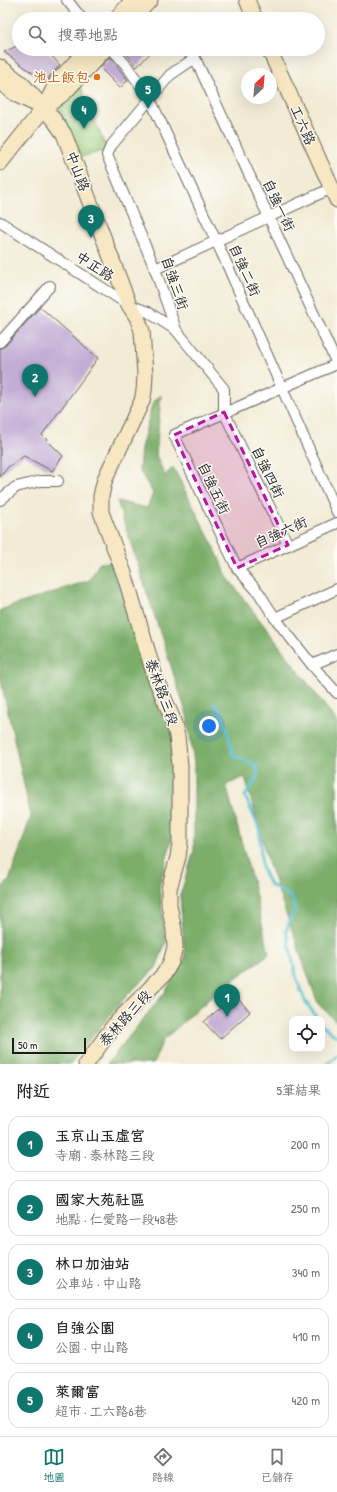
<!DOCTYPE html>
<html lang="zh-TW">
<head>
<meta charset="utf-8">
<style>
  body { margin:0; font-family:"Patrick Hand","LXGW WenKai TC",sans-serif; background:#f2f2f2; color:#202124 }
  .controls { position:absolute; right:12px; bottom:12px; display:grid; overflow:hidden; border-radius:8px; box-shadow:0 4px 16px #0002 }
  .controls button { width:36px; height:36px; display:grid; place-items:center; padding:0; border:0; border-bottom:1px solid #e0e0e0; background:#fff; color:#202124; font:20px sans-serif }
  .compass { position:absolute; left:241px; top:68px; width:36px; height:36px; border-radius:50%; background:#fff; box-shadow:0 4px 16px #0002; rotate:26deg }
  .scale { position:absolute; left:12px; bottom:10px; width:74px; box-sizing:border-box; padding-left:4px; border:2px solid #1c1c1c; border-top:0; font-size:11px; line-height:14px; white-space:nowrap; color:#1c1c1c; -webkit-text-stroke:3px #fdfcf7; paint-order:stroke }
  .you { position:absolute; left:209px; top:726px; width:14px; height:14px; margin:-10px; border:3px solid #fff; border-radius:50%; background:#1a73e8; box-shadow:0 0 0 6px #1a73e833 }
  .badge { display:grid; place-items:center; width:26px; height:26px; border-radius:50%; background:#0f766e; color:#fff; font-size:13px; font-weight:700 }
  .pin { position:absolute; translate:-50% -33px; filter:drop-shadow(0 1px 2px #0008) }
  .pin::after { content:''; position:absolute; top:21px; width:14px; height:12px; background:inherit; clip-path:polygon(0 0,100% 0,50% 100%) }
  .list { margin:0; padding:0; list-style:none }
  h2 { display:flex; justify-content:space-between; align-items:center; height:52px; margin:0; padding:0 16px; font-size:17px }
  h2 small { font-size:13px; font-weight:400; color:#757577 }
  .list li { display:grid; grid-template-columns:26px 1fr auto; gap:12px; align-items:center; box-sizing:border-box; height:56px; margin:0 8px 8px; padding:0 8px; border:1px solid #e0e0e0; border-radius:12px }
  .list b { display:block; font-size:15px; white-space:nowrap }
  .list p { margin:0; font-size:13px; white-space:nowrap; color:#757577 }
  .list em { font-size:13px; font-style:normal; color:#757577 }
  .icon { flex:none; width:22px; height:22px; fill:none; stroke:currentColor; stroke-width:2; stroke-linecap:round; stroke-linejoin:round }
  .map { position:relative; flex:none; width:337px; height:1064px; overflow:hidden }
  .search { position:absolute; background:#fff; box-shadow:0 4px 16px #0002; left:12px; right:12px; top:12px; height:44px; display:flex; align-items:center; gap:10px; box-sizing:border-box; padding:0 14px; border-radius:22px; color:#757577; font-size:15px }
  .sheet { height:372px; background:#fff }
  nav { display:flex; justify-content:space-around; align-items:center; box-sizing:border-box; height:56px; border-top:1px solid #e0e0e0; background:#fff; font-size:11px; color:#757577 }
  nav a { display:grid; justify-items:center; gap:2px }
  nav .on { color:#0f766e }
  .map>svg:first-child { display:block }
  .green { fill:#9aca7a; stroke:#5b734b }
  .forest { fill:#7bae6a; stroke:#4c6543 }
  .lines { fill:none; stroke-linecap:round; stroke-linejoin:round }
  .stream { stroke:#54bed1; stroke-width:3 }
  .building { fill:#c2add5 }
  .street-casing { stroke:#67645d; stroke-width:12 }
  .secondary-casing { stroke:#67645d; stroke-width:17 }
  .street { stroke:#fff; stroke-width:10 }
  .secondary { stroke:#f7e8c3; stroke-width:15 }
  .marked { fill:#b5179e; fill-opacity:0.2; stroke:#b5179e; stroke-width:3; stroke-dasharray:8 5; stroke-linejoin:round }
  .food-dot { fill:#e8710a; stroke:#fdfcf7; stroke-width:1.5 }
  .labels { text-anchor:middle; stroke-width:3; stroke-linejoin:round; paint-order:stroke }
  .food-label { font-size:14px; fill:#c56008; stroke:#fdfcf7; text-anchor:end }
  .street-label { font-size:14px; fill:#1c1c1c; stroke:#fdfcf7 }
</style>
</head>
<body>
<div class="map">
<svg width="337" height="1064" viewBox="0 0 337 1064">
  <rect width="100%" height="100%" fill="#fdfcf7"/>
  <filter id="ink" filterUnits="userSpaceOnUse"><feTurbulence type="fractalNoise" baseFrequency=".025" numOctaves="2"/><feDisplacementMap in="SourceGraphic" scale="8" xChannelSelector="R" yChannelSelector="G"/><feConvolveMatrix kernelMatrix="1 2 1 2 8 2 1 2 1" color-interpolation-filters="sRGB"/></filter>
  <filter id="wash" filterUnits="userSpaceOnUse"><feTurbulence type="fractalNoise" baseFrequency=".012" numOctaves="4" result="noise"/><feDisplacementMap in="SourceGraphic" scale="16" xChannelSelector="R" yChannelSelector="G"/><feGaussianBlur stdDeviation="0.9" result="paint"/><feColorMatrix in="noise" values="0 0 0 0 0 0 0 0 0 0 0 0 0 0 0 0 0 1.4 0 .05"/><feComposite in="paint" operator="in"/></filter>
  <g filter="url(#wash)">
    <rect width="100%" height="100%" fill="#f2ebd5"/>
    <polygon class="green" points="80,85 107,150 81,157 59,108"/>
    <g class="forest">
      <polygon points="161,395 156,455 165,476 173,467 215,549 228,578 337,722 337,1022 318,1004 269,865 245,777 226,785 253,884 269,954 217,992 163,1040 153,1064 107,1064 165,992 185,958 180,896 194,851 194,763 187,715 117,501 147,508 153,493 139,470 141,448 153,402"/>
      <polygon points="116,562 173,735 175,827 159,888 166,942 156,968 128,994 80,1051 71,1064 0,1064 0,889 9,881 31,816 0,676 0,610 90,580 99,563"/>
    </g>
    <g class="lines">
      <g class="stream">
        <path d="M 214,703 C 225,713 230,741 233,755 L 256,765 L 258,776 L 245,796 L 259,828 L 262,868 L 270,885 L 292,897 L 295,909 L 286,931 L 297,980 L 305,1001 L 318,1019"/>
        <polyline points="322,1025 337,1037"/>
        <polyline points="327,1064 337,1055"/>
      </g>
    </g>
    <g id="blocks">
      <g class="building">
        <polygon points="19,45 19,49 45,49 60,65 50,76 47,82 46,83 4,52"/>
        <polygon points="123,49 154,49 137,67"/>
        <polygon points="110,57 128,80 120,88 100,68"/>
        <polygon points="40,307 98,358 42,435 63,456 52,471 24,456 8,467 0,477 0,348 5,346"/>
        <polygon points="235,995 250,1012 220,1039 204,1022"/>
      </g>
    </g>
  </g>
  <g filter="url(#ink)">
    <use href="#blocks" fill-opacity="0" stroke="#67645d" stroke-width="1"/>
    <g class="lines">
      <g class="street-casing">
        <g id="street">
          <polyline points="67,0 82,19"/>
          <polyline points="112,49 126,65 150,99 225,260 337,512"/>
          <polyline points="0,222 129,305 148,312 176,330"/>
          <polyline points="155,269 332,188"/>
          <polyline points="0,342 50,286"/>
          <polyline points="337,364 174,435 237,568 259,593 275,618 312,665 337,693"/>
          <polyline points="0,500 16,487 41,481 58,481"/>
          <polyline points="288,545 224,412 224,389 176,330 155,269 107,155 111,146 170,75 195,58 337,364"/>
          <polyline points="237,568 337,523"/>
          <polyline points="275,618 337,589"/>
          <polyline points="312,665 337,654"/>
        </g>
      </g>
      <g class="secondary-casing">
        <g id="secondary">
          <polyline points="247,0 255,19"/>
          <polyline points="116,19 133,0"/>
          <polyline points="132,19 150,0"/>
          <polyline points="269,49 337,200"/>
          <polyline points="0,67 22,84 54,120 64,134 129,305 137,317 142,331 145,374 144,391 142,401 105,479 101,496 101,512 125,576 156,680 172,717 177,736 180,765 180,842 178,857 169,889 169,905 174,930 175,947 171,962 164,974 115,1024 86,1064"/>
          <polyline points="0,82 17,95 36,104"/>
          <polyline points="48,105 65,92 105,49"/>
          <polyline points="0,163 44,108 57,82 88,49"/>
        </g>
      </g>
      <use href="#street" class="street"/>
      <use href="#secondary" class="secondary"/>
    </g>
  </g>
  <path class="marked" d="M 224,412 L 288,545 L 237,568 L 174,435 Z"/>
  <circle class="food-dot" cx="97" cy="77" r="4"/>
  <g class="labels">
    <g class="food-label">
      <text x="89" y="82">池上飯包</text>
    </g>
    <g class="street-label">
      <text transform="translate(303 125) rotate(66)" y="5">工六路</text>
      <text transform="translate(78 171) rotate(69)" y="5">中山路</text>
      <text transform="translate(279 205) rotate(65)" y="5">自強一街</text>
      <text transform="translate(95 266) rotate(33)" y="5">中正路</text>
      <text transform="translate(245 270) rotate(66)" y="5">自強二街</text>
      <text transform="translate(175 283) rotate(71)" y="5">自強三街</text>
      <text transform="translate(268 472) rotate(64)" y="5">自強四街</text>
      <text transform="translate(214 488) rotate(65)" y="5">自強五街</text>
      <text transform="translate(281 532) rotate(-24)" y="5">自強六街</text>
      <text transform="translate(162 692) rotate(70)" y="5">泰林路三段</text>
      <text transform="translate(125 1018) rotate(-48)" y="5">泰林路三段</text>
    </g>
  </g>
</svg>
<div class="controls">
<button><svg class="icon" aria-label="locate" viewBox="0 0 24 24"><circle cx="12" cy="12" r="6"/><path d="M12 2v4M12 18v4M2 12h4M18 12h4"/></svg></button>
</div>
<svg class="compass" viewBox="-18 -18 36 36"><path d="M0-13l5 13h-10z" fill="#e53935"/><path d="M0 13l5-13h-10z" fill="#757577"/></svg>
<div class="scale">50 m</div>
<div class="you"></div>
<div class="pin badge" style="left:227px;top:1017px">1</div>
<div class="pin badge" style="left:35px;top:397px">2</div>
<div class="pin badge" style="left:91px;top:238px">3</div>
<div class="pin badge" style="left:84px;top:129px">4</div>
<div class="pin badge" style="left:148px;top:109px">5</div>
<div class="search"><svg class="icon" aria-label="search" viewBox="0 0 24 24"><circle cx="10" cy="10" r="6"/><path d="M15 15l6 6"/></svg>搜尋地點</div>
</div>
<section class="sheet">
<h2>附近<small>5筆結果</small></h2>
<ul class="list">
<li><span class="badge">1</span><div><b>玉京山玉虛宮</b><p>寺廟 · 泰林路三段</p></div><em>200 m</em></li>
<li><span class="badge">2</span><div><b>國家大苑社區</b><p>地點 · 仁愛路一段48巷</p></div><em>250 m</em></li>
<li><span class="badge">3</span><div><b>林口加油站</b><p>公車站 · 中山路</p></div><em>340 m</em></li>
<li><span class="badge">4</span><div><b>自強公園</b><p>公園 · 中山路</p></div><em>410 m</em></li>
<li><span class="badge">5</span><div><b>萊爾富</b><p>超市 · 工六路6巷</p></div><em>420 m</em></li>
</ul>
</section>
<nav>
<a class="on"><svg class="icon" aria-label="map" viewBox="0 0 24 24"><path d="M3 6l6-2 6 2 6-2v14l-6 2-6-2-6 2zM9 4v14M15 6v14"/></svg>地圖</a>
<a><svg class="icon" aria-label="directions" viewBox="0 0 24 24"><path d="M12 3l9 9-9 9-9-9zM9 14v-3h6M13 9l2 2-2 2"/></svg>路線</a>
<a><svg class="icon" aria-label="saved" viewBox="0 0 24 24"><path d="M7 4h10v16l-5-4-5 4z"/></svg>已儲存</a>
</nav>
</body>
</html>
